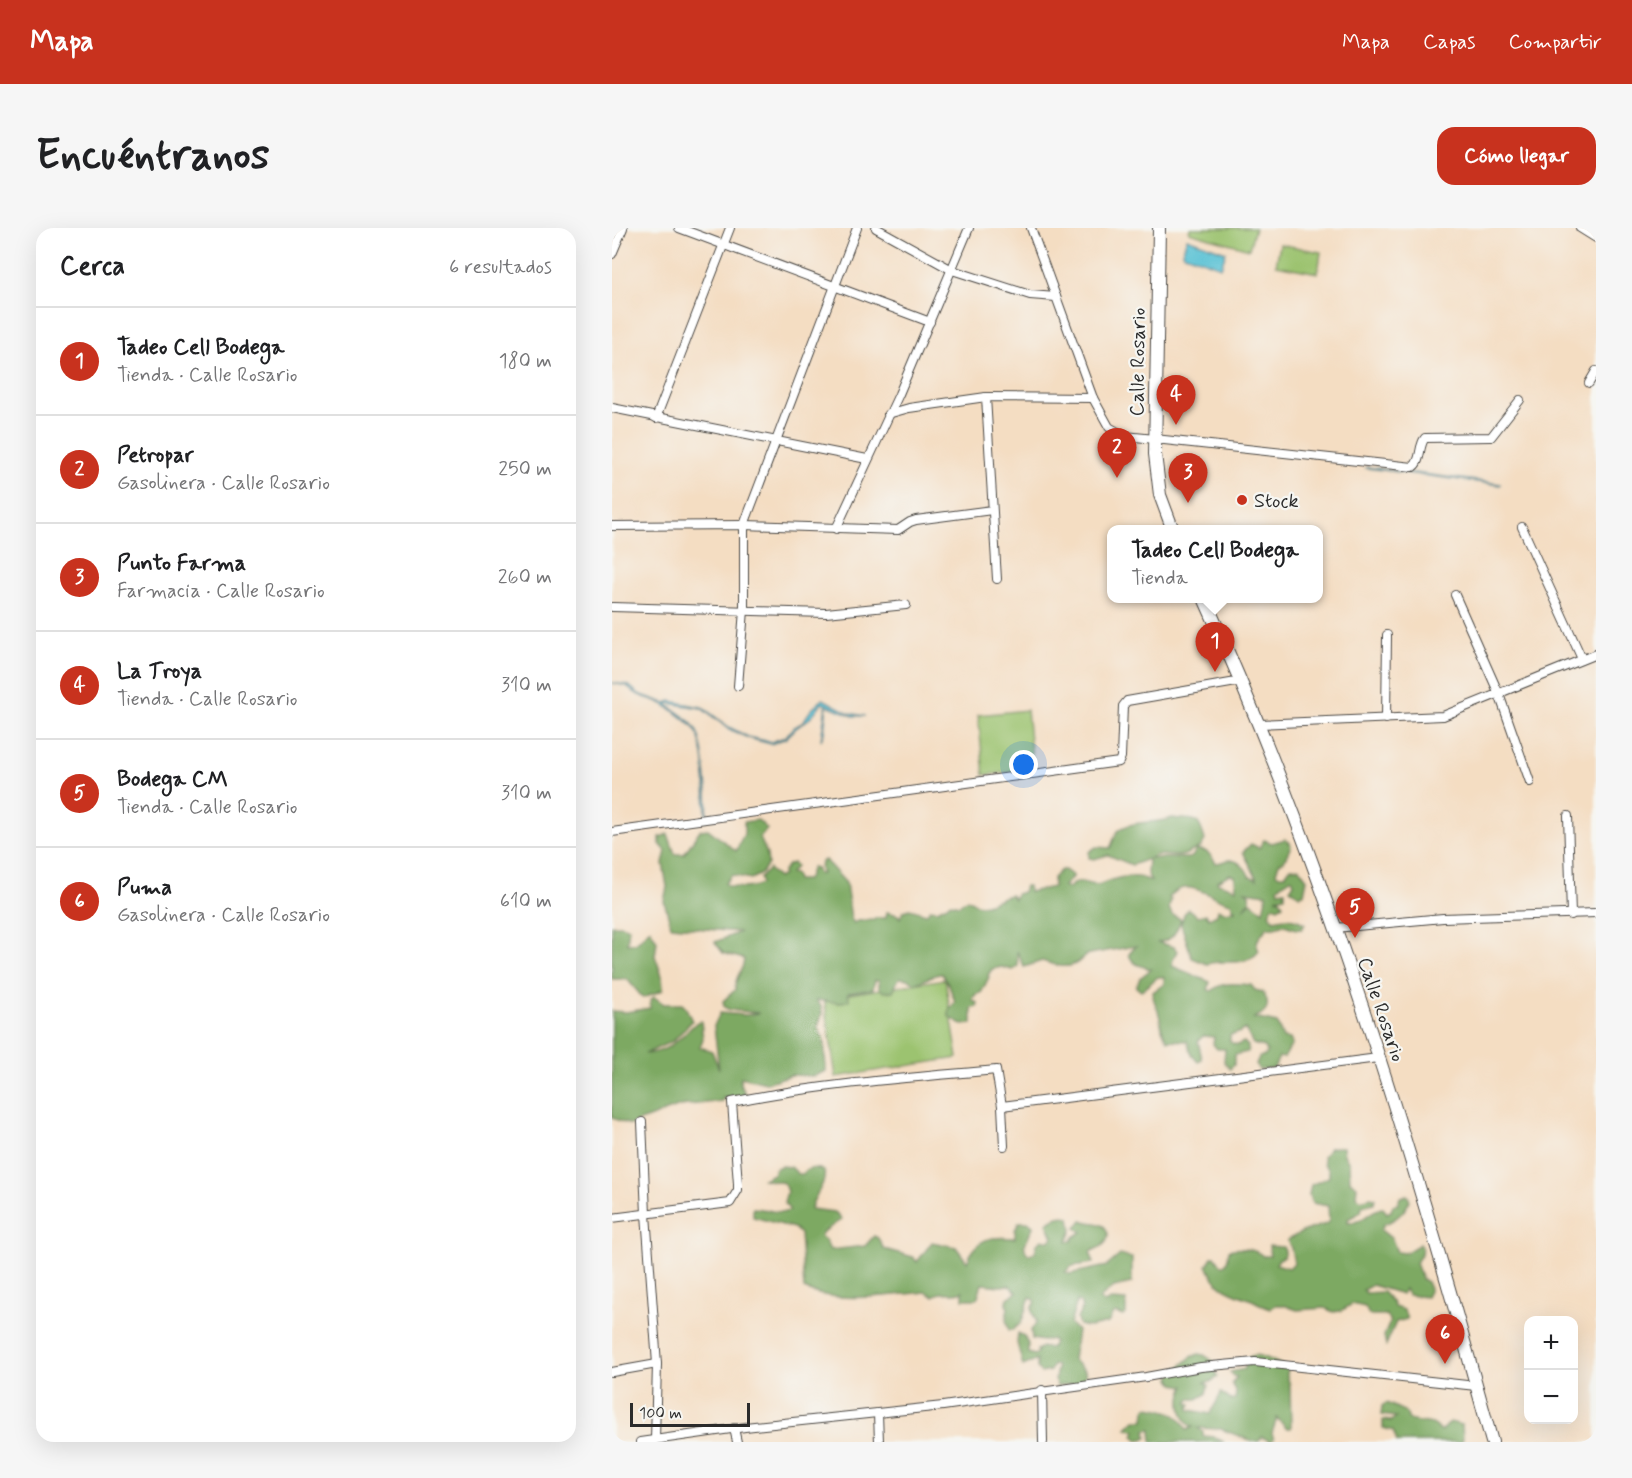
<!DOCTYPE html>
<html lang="es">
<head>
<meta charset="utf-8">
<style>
  body { margin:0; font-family:Mynerve,sans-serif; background:#f6f6f6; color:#202124 }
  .controls { position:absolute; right:18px; bottom:18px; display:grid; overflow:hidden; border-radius:12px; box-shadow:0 6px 24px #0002 }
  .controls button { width:54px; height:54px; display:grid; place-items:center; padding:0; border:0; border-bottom:2px solid #e0e0e0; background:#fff; color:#202124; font:30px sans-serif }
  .scale { position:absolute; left:18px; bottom:15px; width:120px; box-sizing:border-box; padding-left:6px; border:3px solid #2b2b2b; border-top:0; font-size:16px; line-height:21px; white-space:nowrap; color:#2b2b2b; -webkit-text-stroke:4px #f6f6f2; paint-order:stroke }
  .you { position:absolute; left:412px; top:537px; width:21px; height:21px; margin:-15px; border:4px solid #fff; border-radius:50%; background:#1a73e8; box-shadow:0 0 0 9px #1a73e833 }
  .badge { display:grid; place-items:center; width:39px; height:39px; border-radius:50%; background:#c8321e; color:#fff; font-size:20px; font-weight:700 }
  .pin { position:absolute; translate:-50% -50px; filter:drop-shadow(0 2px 3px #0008) }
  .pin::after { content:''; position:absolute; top:32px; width:21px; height:18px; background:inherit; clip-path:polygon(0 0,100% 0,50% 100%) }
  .popup { position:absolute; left:495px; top:297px; width:216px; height:78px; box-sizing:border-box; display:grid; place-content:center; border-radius:12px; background:#fff; filter:drop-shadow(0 2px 4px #0005); font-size:20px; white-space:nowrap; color:#757577 }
  .popup b { font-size:22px; color:#202124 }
  .popup::after { content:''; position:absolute; left:50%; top:100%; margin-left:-12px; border:12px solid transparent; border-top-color:#fff }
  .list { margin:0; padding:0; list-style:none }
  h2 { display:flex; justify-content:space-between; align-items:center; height:78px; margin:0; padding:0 24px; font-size:26px }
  h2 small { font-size:20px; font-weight:400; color:#757577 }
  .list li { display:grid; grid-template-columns:39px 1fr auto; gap:18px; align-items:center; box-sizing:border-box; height:108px; padding:0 24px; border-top:2px solid #e0e0e0 }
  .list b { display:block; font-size:22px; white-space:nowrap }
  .list p { margin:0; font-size:20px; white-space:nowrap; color:#757577 }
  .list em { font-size:20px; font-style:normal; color:#757577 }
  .map { position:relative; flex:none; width:984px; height:1214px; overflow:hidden; border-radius:18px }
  header { display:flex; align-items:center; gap:36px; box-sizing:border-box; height:84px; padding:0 30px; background:#c8321e; color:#fff }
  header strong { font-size:28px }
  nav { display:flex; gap:33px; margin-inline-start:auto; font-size:21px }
  .intro { display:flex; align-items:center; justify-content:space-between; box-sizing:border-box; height:144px; padding:0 36px }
  h1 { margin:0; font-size:42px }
  .button { padding:15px 27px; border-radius:18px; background:#c8321e; color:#fff; font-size:21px; font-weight:700 }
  main { display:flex; gap:36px; padding:0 36px }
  aside { flex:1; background:#fff; border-radius:18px; box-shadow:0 6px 24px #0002 }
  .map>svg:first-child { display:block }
  .green { fill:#9cc36f; stroke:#64774d; stroke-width:1.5 }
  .forest { fill:#7da962; stroke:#546a46; stroke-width:1.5; fill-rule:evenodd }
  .water { fill:#58c1d4; stroke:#427680; stroke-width:1.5 }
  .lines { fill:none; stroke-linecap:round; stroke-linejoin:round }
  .street-casing { stroke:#494642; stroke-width:10 }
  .primary-casing { stroke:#494642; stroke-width:14 }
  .street { stroke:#fff; stroke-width:8 }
  .primary { stroke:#fff; stroke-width:12 }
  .poi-dot { fill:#c8321e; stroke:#f6f6f2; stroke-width:2 }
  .labels { text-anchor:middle; stroke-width:4.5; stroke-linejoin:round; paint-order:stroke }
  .street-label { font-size:20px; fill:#2b2b2b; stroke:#f6f6f2 }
  .poi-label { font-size:20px; fill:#2b2b2b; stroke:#f6f6f2; text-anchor:start }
</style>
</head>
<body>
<header>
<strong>Mapa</strong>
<nav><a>Mapa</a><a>Capas</a><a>Compartir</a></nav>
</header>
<div class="intro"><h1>Encuéntranos</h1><a class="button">Cómo llegar</a></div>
<main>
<aside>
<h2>Cerca<small>6 resultados</small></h2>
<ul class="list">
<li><span class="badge">1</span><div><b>Tadeo Cell Bodega</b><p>Tienda · Calle Rosario</p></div><em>180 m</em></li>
<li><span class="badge">2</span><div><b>Petropar</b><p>Gasolinera · Calle Rosario</p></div><em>250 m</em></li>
<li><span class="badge">3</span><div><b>Punto Farma</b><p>Farmacia · Calle Rosario</p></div><em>260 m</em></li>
<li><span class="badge">4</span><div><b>La Troya</b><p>Tienda · Calle Rosario</p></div><em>310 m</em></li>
<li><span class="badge">5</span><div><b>Bodega CM</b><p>Tienda · Calle Rosario</p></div><em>310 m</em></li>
<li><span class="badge">6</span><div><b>Puma</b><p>Gasolinera · Calle Rosario</p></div><em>610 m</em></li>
</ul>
</aside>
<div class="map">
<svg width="984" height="1214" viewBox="0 0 984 1214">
  <rect width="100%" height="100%" fill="#f6f6f2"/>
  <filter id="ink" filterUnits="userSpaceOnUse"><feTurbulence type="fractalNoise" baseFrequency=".0167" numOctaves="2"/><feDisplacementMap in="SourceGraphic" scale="12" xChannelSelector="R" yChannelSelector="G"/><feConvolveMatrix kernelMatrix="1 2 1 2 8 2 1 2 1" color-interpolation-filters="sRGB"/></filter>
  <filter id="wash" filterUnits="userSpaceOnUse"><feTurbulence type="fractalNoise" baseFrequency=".008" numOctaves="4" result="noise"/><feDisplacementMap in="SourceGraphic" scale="24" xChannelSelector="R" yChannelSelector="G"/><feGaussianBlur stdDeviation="1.35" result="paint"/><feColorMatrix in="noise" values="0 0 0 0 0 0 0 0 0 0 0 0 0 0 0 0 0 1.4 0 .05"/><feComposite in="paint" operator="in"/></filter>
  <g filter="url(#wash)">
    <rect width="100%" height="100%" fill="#f4ddc2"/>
    <g class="green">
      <polygon points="578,0 643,0 637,21 577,4"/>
      <polygon points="668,16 709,24 706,45 664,37"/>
      <polygon points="415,482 421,542 372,547 366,487"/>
      <polygon points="333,751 346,830 224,849 212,770"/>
    </g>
    <g class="forest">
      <path d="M 560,590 C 583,594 585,584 593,612 L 589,619 C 583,621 578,625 572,627 C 561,631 547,623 538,630 L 576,630 L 580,629 L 584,622 C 595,621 598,626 604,635 C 610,635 615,631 619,632 C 627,633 635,641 637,648 L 645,651 L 631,624 L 639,616 L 647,620 L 652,612 L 660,615 L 673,611 L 678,615 L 679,618 L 672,633 L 667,635 L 664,645 L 666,647 L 673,647 L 678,640 L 687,640 L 695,651 L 692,666 L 688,667 L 678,661 L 682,655 L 680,650 L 666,659 L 667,663 L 673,662 L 673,668 L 664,670 L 668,671 L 671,677 L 666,680 L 661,678 L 657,686 L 662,692 C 674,689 682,689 693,696 L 690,701 C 682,703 678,697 670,697 C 664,698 661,701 655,699 C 649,709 641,712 647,723 C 633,741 613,730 595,736 L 580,730 L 569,696 L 572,686 L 576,681 L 586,688 L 594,686 L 597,690 L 605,686 L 606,681 L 612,684 L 625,682 L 621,681 L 619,675 C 598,671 574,646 557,670 L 559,672 L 557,680 L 560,687 L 569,691 C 564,705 560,714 545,714 L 562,719 L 565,723 L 561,731 L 560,738 L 598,754 L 596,762 L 600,763 C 610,753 626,756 639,757 L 643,762 L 651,764 C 659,778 656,784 642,790 L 665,795 L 671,810 L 678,811 L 680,816 L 672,830 L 667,829 L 662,840 L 647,842 L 644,836 L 647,829 L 654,827 L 655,824 L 652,819 L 641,816 L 633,801 L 626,805 L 618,807 L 618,814 L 625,817 L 632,814 L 636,818 L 636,824 L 622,827 L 622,837 L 618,841 L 612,834 L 613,821 L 605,821 L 601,816 L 602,809 L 591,808 L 586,813 L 590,831 L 586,834 L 580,827 L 575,813 L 556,812 C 548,803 550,794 546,783 C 544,776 540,772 541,764 L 552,756 L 552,749 L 546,749 L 529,763 L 524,759 L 528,750 L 539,741 C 529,738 520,737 517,726 L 524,718 L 477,726 C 470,729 470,732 465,735 C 453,742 441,736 430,733 L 412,739 L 405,723 L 406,738 L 400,742 L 390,739 L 380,741 L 376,747 L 377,749 L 369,765 L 364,766 L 361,770 L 361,773 L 366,775 L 365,779 L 360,780 L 360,796 L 350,797 L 337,789 L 337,782 L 343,774 L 336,755 L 330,746 C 318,746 313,754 303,755 L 297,751 L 287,750 L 281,763 L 272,764 L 267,760 L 267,752 L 263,752 L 261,761 L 236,765 L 237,772 L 228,775 L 204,772 L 209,778 L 210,785 L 206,800 L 212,811 L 214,843 L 202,848 L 179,847 L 154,855 L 129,849 L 128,856 L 135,868 L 119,872 L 111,869 L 111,873 L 68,878 L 18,897 L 0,890 L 0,783 L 14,784 L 38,780 L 39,772 L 42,769 L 52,776 L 70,776 L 74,780 L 80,793 L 61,813 L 33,826 C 58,824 67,810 85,794 L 89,793 L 91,811 L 88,819 L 100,823 L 107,841 L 102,798 L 108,785 L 134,787 L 147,785 L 118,782 L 112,779 L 111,773 L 123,762 C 123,746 131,745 132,731 L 111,725 L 103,714 L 128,704 L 59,698 L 52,673 L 55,659 L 51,635 L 54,623 L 48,616 L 48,609 L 56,606 L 63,626 L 72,626 L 88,602 L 96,601 L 124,623 L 132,606 L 132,594 L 146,592 L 155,601 L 148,610 L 155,626 L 156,636 L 149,646 L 139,651 L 120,647 L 113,655 L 116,658 L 131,660 L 142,659 L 149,656 L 148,650 L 157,641 L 166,650 L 171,647 L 171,643 L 176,637 L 181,635 L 184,639 L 178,645 L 183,646 L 185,652 L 195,652 L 200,639 L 204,640 L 206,646 L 210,646 L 208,640 L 209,634 L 213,632 L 234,655 L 239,691 L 242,695 L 245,693 L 262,692 L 264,690 L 274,690 L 275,684 L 286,687 L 288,690 L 291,683 L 298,681 L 314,686 L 318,681 L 325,682 L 339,675 L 347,677 L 355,671 C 358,672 361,675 364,676 C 375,680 388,668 399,667 L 402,671 L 404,666 L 411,664 L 413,658 L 416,658 L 417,664 L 441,659 L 441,650 L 449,642 L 453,642 L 461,648 L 452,658 L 457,661 C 464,647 474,658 487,657 C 489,656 494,654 496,653 C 511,648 524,646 539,653 L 535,645 L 536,631 L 520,637 L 496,627 L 482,631 L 477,630 L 477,624 L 484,619 L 498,620 C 501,615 503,605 507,602 C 520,592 544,596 560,590 ZM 618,646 L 623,648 L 624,661 L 606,655 L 605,653 ZM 633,663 L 655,666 L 651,683 L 639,674 L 631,681 L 638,673 L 637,666 Z"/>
      <polygon points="0,697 9,697 17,700 15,716 24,715 38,701 45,713 43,728 50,748 51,762 31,770 15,751 0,751"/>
      <path d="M 723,919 L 731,919 L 732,927 L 737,934 L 738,953 L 745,958 L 744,968 L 749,972 L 759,969 L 763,970 L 762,975 L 750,978 L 749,984 L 736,991 L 736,995 C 755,994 757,981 771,980 L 775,985 L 779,983 L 781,977 L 786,976 L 788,969 L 795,967 L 798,972 C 794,983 783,993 772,996 L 769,1002 L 780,1011 L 785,1024 L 793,1025 L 808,1016 L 810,1019 L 809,1026 L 804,1035 L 810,1051 L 815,1054 L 818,1061 L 814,1069 L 796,1067 L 793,1061 L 790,1066 L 760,1057 L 751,1062 L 754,1065 L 771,1064 L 780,1074 L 782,1079 L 792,1082 L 795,1091 L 784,1094 L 774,1117 L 772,1108 L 778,1094 L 774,1087 L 757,1087 L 753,1079 L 740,1076 L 729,1083 L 721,1084 L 713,1080 L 685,1082 L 671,1077 L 664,1077 L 658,1081 C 651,1078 646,1075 640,1072 C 618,1064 604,1061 595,1037 L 600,1029 L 603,1028 L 609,1037 L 612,1037 L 615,1034 L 617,1022 C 628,1019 643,1021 651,1028 L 658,1028 L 657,1018 L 671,1019 L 673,1023 L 672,1029 L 667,1031 L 664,1036 L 677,1040 L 682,1035 L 679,1020 L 675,1012 L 692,1003 L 714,996 L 717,993 L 716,978 L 700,975 L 697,967 L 699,957 L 717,949 L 717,942 L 712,936 L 711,928 L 718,920 Z"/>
      <path d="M 169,938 L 179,939 L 186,946 L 191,946 C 195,939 206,939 212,943 C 215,957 201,967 199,981 L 223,984 L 230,991 L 210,1005 L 208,1008 L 213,1012 L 218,1022 L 253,1018 L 262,1008 L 266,1010 L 272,1021 L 301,1029 L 305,1034 L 320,1014 L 344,1019 L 355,1034 C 365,1009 379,1008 403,1010 L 403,1002 L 407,994 L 416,994 L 421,998 C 419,1009 406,1017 417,1027 L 423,1024 L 425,1016 L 430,1011 L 438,1013 L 441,1009 L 435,995 C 444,989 448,987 458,989 L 460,1003 L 455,1013 L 460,1013 L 462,1009 L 470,1004 L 464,1000 L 470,992 C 476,995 478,994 484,995 C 496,997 500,1009 491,1017 C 488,1020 482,1021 478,1024 L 482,1035 L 460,1038 L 453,1044 L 457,1046 L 495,1038 L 508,1027 L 520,1030 L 520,1055 L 502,1059 L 487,1071 L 493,1075 L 499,1072 L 514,1073 L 514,1085 L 511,1088 L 504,1085 L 500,1087 L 496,1095 C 485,1097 479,1101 467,1097 L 465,1091 L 470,1080 L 468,1074 L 465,1073 L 458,1096 L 465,1102 L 461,1132 L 473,1143 L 474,1149 L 467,1155 L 445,1158 L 443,1153 L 445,1138 L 441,1137 L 438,1143 L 429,1145 L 425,1140 L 425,1132 L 411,1138 L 405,1115 L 406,1105 L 412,1108 L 416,1116 L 416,1125 L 422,1127 L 425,1125 L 425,1122 L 430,1119 L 439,1120 L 442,1114 L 440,1111 L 431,1113 L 420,1111 L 419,1102 C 431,1091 418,1090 420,1079 L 423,1076 L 423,1072 L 418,1069 L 409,1095 L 401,1102 L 397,1102 L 394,1092 L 396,1079 L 394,1077 L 396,1070 L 405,1064 L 397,1057 L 388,1058 L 370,1056 L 365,1071 L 351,1071 L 351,1063 C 341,1068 333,1061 321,1068 L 315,1064 C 279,1067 225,1076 192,1061 L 188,1006 L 182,1000 L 141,989 L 141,980 C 153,980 166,987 178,983 L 172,974 L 175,964 L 172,955 L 151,951 L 161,946 L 164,940 Z"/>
      <path d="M 587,1126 L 592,1127 L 604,1135 L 602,1142 L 606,1149 L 598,1154 L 593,1155 L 596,1157 L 594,1166 L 585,1171 L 578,1171 L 576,1175 L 579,1176 L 577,1180 L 578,1182 L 598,1186 C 601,1179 606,1173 609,1165 L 619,1172 L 623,1171 L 624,1163 L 620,1155 L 625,1149 L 621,1148 L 618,1144 L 633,1141 C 634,1113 664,1136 676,1140 L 675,1148 L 678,1157 L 679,1200 L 674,1200 L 665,1190 L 660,1205 L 662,1211 L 658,1213 L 650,1209 L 647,1213 L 640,1213 L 609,1201 L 586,1200 L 591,1204 L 591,1208 L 602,1209 L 612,1214 L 540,1214 L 539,1201 L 534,1202 L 535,1210 L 527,1212 L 522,1208 L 524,1203 L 515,1200 L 523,1192 L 532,1192 L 533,1182 L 536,1179 C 553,1182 566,1183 575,1202 L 581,1199 C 568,1193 566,1170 573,1158 L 562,1156 L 559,1151 L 559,1147 L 579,1129 Z"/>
      <path d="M 774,1175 C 780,1177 787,1181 792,1183 C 798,1187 793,1192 801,1193 C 812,1196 821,1192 828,1203 L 830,1203 L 838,1194 L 850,1197 L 851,1211 L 849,1214 L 785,1214 L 781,1203 L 771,1200 L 771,1192 L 779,1193 L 784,1189 L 769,1187 L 770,1178 Z"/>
    </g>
    <g class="water">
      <polygon points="575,10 614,24 609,39 570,25"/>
      <polygon points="755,239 888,256 888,257 754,240"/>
      <path d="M 0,455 L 16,457 L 27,466 L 53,475 L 59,473 L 90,479 L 117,499 L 136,509 L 159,514 L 173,509 L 182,499 L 190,495 L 199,482 L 211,471 L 237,485 L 253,488 L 241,488 L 215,477 L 212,505 L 209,512 L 214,477 L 210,475 L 198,490 L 183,501 L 174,510 L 159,516 L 136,510 L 117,501 L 89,480 L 56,475 L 55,476 C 64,484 77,490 83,500 C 92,513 98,576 94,591 C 93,569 95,521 84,503 C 78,494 61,482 51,476 C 36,468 27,471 15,458 Z"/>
    </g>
  </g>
  <g filter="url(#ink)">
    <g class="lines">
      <g class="street-casing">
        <g id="street">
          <polyline points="67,0 318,94"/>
          <polyline points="264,0 340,42 418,67 444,69"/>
          <path d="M 419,0 L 481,170 L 497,199 L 513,208 L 543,211 L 801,239 C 810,233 806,218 813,210 L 879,209 L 908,172"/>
          <polyline points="968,0 984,10"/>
          <polyline points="0,26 11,0"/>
          <polyline points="977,155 984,143"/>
          <polyline points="374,169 385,351"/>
          <polyline points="0,180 255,231"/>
          <polyline points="276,186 297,180 374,169 481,170"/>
          <polyline points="44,190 118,0"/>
          <polyline points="0,298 132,297 286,302 298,294 304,292 380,282"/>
          <polyline points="910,299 970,431"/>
          <polyline points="224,301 287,166 357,0"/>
          <polyline points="843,367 887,466 918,554"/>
          <polyline points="0,379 214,385 294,377"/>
          <polyline points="126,458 132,382 132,297 245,0"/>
          <polyline points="774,491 775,407"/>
          <polyline points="648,496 831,488 984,426"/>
          <polyline points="956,588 959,687"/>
          <polyline points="0,604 507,534 509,529 511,478 515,473 630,453"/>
          <polyline points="723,700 831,690 984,685"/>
          <polyline points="390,878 766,830"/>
          <polyline points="30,894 34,986 45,1136 43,1212"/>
          <path d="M 0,990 L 118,975 L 126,962 L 126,956 L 120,874 C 206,856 296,850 384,842 L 390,878 L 392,918"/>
          <polyline points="0,1144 45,1136"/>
          <polyline points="430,1162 431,1214"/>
          <polyline points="266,1185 267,1214"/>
          <polyline points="122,1200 125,1214"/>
          <polyline points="28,1214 133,1199 331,1178 534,1149 589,1139 643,1134 864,1158"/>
        </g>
      </g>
      <g class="primary-casing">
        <g id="primary">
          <polyline points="547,0 543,226 548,267 561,302"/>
          <path d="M 592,370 C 715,640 802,929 880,1214"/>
        </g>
      </g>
      <use href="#street" class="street"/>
      <use href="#primary" class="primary"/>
    </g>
  </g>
  <circle class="poi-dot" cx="630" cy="272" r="6"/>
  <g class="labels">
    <g class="street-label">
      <text transform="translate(525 134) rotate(-89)" y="7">Calle Rosario</text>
      <text transform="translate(770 781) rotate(71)" y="7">Calle Rosario</text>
    </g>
    <g class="poi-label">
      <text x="642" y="279">Stock</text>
    </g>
  </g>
</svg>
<div class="controls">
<button>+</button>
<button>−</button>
</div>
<div class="scale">100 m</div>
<div class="you"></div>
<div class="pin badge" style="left:603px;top:444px">1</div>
<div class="popup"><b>Tadeo Cell Bodega</b>Tienda</div>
<div class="pin badge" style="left:505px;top:250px">2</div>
<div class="pin badge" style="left:576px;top:275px">3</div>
<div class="pin badge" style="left:564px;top:197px">4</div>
<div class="pin badge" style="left:743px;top:710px">5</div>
<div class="pin badge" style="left:833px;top:1136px">6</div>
</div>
</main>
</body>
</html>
